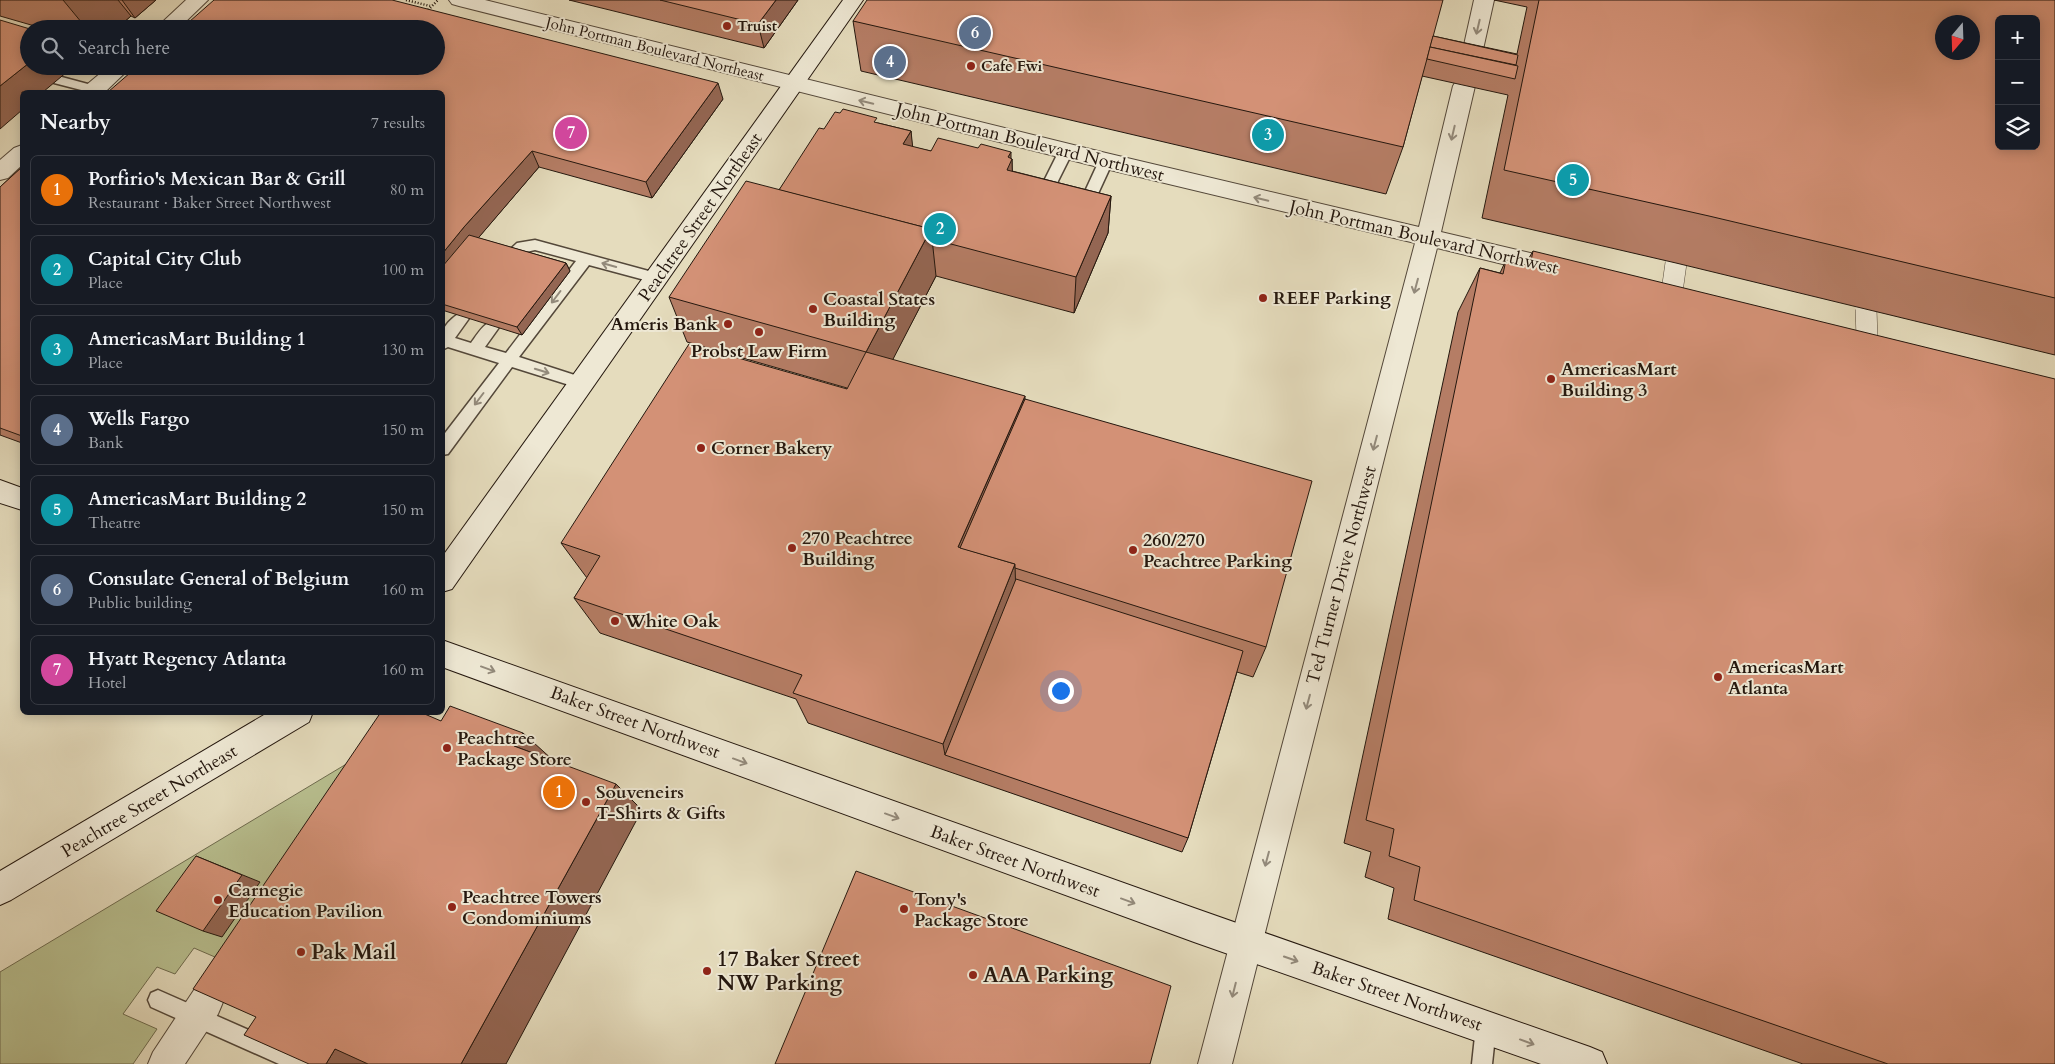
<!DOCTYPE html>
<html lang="en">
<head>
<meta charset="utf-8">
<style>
  body { margin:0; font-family:Cardo,serif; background:#242831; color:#f1f3f6 }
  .controls { position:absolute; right:15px; top:15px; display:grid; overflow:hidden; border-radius:8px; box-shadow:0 2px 12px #0003 }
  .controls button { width:45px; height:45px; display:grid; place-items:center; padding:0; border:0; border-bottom:1px solid #363941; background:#171b24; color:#f1f3f6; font:25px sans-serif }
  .compass { position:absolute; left:1935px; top:15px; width:45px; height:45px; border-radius:50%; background:#171b24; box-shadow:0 2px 12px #0003; rotate:199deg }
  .you { position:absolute; left:1060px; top:690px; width:18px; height:18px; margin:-12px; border:4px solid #fff; border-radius:50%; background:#1a73e8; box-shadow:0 0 0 8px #1a73e833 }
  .badge { display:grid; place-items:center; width:32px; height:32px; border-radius:50%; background:#c59692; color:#fff; font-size:16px; font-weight:700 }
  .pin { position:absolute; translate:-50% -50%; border:2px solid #fff; box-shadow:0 1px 5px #0006 }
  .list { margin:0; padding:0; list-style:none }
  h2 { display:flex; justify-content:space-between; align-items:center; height:65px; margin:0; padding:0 20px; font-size:21px }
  h2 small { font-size:16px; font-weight:400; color:#9ea1a6 }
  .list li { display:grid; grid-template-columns:32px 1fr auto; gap:15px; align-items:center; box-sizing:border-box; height:70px; margin:0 10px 10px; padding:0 10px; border:1px solid #363941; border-radius:8px }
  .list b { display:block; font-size:19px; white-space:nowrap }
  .list p { margin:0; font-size:16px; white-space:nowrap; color:#9ea1a6 }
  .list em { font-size:16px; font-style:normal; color:#9ea1a6 }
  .icon { flex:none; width:28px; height:28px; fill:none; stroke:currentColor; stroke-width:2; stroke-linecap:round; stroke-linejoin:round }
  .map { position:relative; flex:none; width:2055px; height:1064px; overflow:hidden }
  .search { position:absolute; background:#171b24; box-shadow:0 2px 12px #0003; left:20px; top:20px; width:425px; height:55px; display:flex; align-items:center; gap:12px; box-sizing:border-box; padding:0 18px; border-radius:28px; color:#9ea1a6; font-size:19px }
  .panel { position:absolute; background:#171b24; box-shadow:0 2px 12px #0003; left:20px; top:90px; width:425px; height:625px; border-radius:8px }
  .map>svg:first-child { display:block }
  .green { fill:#b8bf8f; stroke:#6e6b4e }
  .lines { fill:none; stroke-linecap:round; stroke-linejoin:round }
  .service-casing { stroke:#54483a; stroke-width:3 }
  .minor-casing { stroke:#54483a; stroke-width:2 }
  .tertiary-casing { stroke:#54483a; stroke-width:2 }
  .secondary-casing { stroke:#24170e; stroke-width:2 }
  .path { stroke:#24170e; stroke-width:2.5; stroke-dasharray:1 2; stroke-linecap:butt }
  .service { fill:#eee8d4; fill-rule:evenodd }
  .minor { fill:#eee8d4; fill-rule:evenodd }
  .tertiary { fill:#eee8d4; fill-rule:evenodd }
  .secondary { fill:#eee8d4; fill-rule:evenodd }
  .pedestrian-bridge-casing { stroke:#54483a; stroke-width:22; stroke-linecap:butt }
  .path-bridge { stroke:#24170e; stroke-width:2.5; stroke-dasharray:1 2; stroke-linecap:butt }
  .pedestrian-bridge { stroke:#eee8d4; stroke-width:21 }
  .wall { fill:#b57d65; stroke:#24170e }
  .shaded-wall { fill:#946653; stroke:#24170e }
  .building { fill:#d39176; stroke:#24170e; fill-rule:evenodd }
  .oneway { stroke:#938a7b }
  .poi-dot { fill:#8f2418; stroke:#eee8d4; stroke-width:2 }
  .labels { text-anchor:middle; stroke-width:4; stroke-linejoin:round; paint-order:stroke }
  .far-poi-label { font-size:15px; font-weight:bold; fill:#24170e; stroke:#eee8d4; text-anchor:start }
  .far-street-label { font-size:15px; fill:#24170e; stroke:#eee8d4 }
  .street-label { font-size:18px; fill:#24170e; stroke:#eee8d4 }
  .poi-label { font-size:18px; font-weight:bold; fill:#24170e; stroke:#eee8d4; text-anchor:start }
  .near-poi-label { font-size:21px; font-weight:bold; fill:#24170e; stroke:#eee8d4; text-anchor:start }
</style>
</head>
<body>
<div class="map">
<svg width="2055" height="1064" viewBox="0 0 2055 1064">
  <rect width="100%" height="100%" fill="#e5dcbd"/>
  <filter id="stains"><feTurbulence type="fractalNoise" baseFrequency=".004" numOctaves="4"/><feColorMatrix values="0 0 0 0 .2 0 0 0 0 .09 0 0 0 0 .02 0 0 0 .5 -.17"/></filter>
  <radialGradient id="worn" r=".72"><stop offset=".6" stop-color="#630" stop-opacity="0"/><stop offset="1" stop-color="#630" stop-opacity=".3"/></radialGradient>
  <polygon class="green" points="358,757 266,979 194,948 175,974 157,967 123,1014 157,1029 133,1064 0,1064 0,972"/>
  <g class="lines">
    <g class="service-casing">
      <g id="service">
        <polygon points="58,76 99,87 101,90 100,92 89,92 54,83 52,80 54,77"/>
        <polygon points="1066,146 1071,148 1073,151 1048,201 1046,204 1036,204 1034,201 1059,151 1061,148"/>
        <polygon points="1106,156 1111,158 1113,161 1090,211 1088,214 1078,214 1076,211 1099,161 1101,158"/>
        <path d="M 535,240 L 656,273 L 661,274 L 663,278 L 661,282 L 656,283 L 589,265 L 519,357 L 587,379 L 590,383 L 587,387 L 582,389 L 512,367 L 448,454 L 442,455 L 442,437 L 499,363 L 448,347 L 442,350 C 442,345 441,338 442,333 C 445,324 458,310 468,313 L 470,317 L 455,338 L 471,343 C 478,334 486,318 498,322 L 500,326 L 485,347 L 506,353 L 576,261 L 535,250 L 526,252 L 512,259 L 507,258 L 505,254 L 517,243 Z"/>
        <polygon points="158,990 310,1057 313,1064 279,1064 151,1007 148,1000 151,993"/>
        <polygon points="1486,1017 1493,1020 1496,1027 1492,1064 1472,1064 1476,1027 1479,1020"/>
      </g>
    </g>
    <g class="minor-casing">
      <polygon id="minor" points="206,985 218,990 223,1002 218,1014 185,1064 148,1064 153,1052 194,990"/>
    </g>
    <g class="tertiary-casing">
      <g id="tertiary">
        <polygon points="186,0 208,0 178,29 155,29"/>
        <polygon points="449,0 485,0 1106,153 1419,227 1453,86 1456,81 1464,79 1472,81 1475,86 1441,232 1564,261 1572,264 1576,270 1572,276 1564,279 1437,248 1232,1064 1198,1064 1415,243 1106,169 459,6 452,4"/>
        <polygon points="1474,0 1494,0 1482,54 1479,59 1472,61 1465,59 1462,54"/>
        <polygon points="109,66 132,66 105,92 82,92 84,87"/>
        <polygon points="22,145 22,165 8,178 0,180 0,160 14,148"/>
      </g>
    </g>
    <g class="secondary-casing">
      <g id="secondary">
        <polygon points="843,0 863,0 452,589 442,592 442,557"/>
        <polygon points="0,480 22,488 22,510 0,503"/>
        <polygon points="442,640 1194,908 1590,1047 1602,1052 1607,1064 1541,1064 1194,942 442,667"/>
        <polygon points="269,712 313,712 309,722 11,900 0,905 0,871"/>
      </g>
    </g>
    <polyline class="path" points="406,0 430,6"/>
    <use href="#service" class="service"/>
    <use href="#minor" class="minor"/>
    <use href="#tertiary" class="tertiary"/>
    <use href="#secondary" class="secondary"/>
    <g class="pedestrian-bridge-casing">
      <g id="pedestrian-bridge">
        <polyline points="1866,309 1868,367"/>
        <polyline points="1668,320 1676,263"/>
      </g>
    </g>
    <polyline class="path-bridge" points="426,12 438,0"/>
    <use href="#pedestrian-bridge" class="pedestrian-bridge"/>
  </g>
  <g class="wall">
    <polygon points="0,0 156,0 135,18 131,16 116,29 45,29 0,16"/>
    <polygon points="569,0 798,0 764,48"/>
    <polygon points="1494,0 2055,0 2055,355 1676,263 1482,218 1508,95 1422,76 1403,147 1386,194 861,71 853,21 1433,36 1517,54 1527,7"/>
    <polygon points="442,92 723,99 652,198 539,167 478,238 566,263 570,271 522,335 442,310"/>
    <polygon points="878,123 911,131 912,147 931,151 1012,159 1012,171 1111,196 1108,233 1074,313 936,276 892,360 1025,399 1266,647 1253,677 1237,672 1188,838 1182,852 808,723 796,699 600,633 574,598 587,578 561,543 847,389 847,388 687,342 669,297 779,190 824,129"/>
    <polygon points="22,167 22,443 0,435 0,187"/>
    <polygon points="1533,251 2055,1064 1803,1064 1388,919 1394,888 1365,877 1371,852 1344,843 1458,312 1480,268 1500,273 1506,260 1525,265"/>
  </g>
  <g class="shaded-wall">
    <polygon points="63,0 118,0 131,16 116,29 87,29"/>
    <polygon points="122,0 156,0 135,18"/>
    <polygon points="776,0 798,0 764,48 758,24"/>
    <polygon points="29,63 29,66 74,66 43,92 22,92 22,110 0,129 0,86"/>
    <polygon points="718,83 723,99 652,198 646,182"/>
    <polygon points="911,131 915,169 903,144"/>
    <polygon points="532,151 539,167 474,243 442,281 442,254 464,227"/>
    <polygon points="1011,152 1011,161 1012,159 1013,196 1007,170 1008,157"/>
    <polygon points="1111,196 1108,233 1074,313 1076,277"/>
    <polygon points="931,229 936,276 874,396 866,352"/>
    <polygon points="566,263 570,271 522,335 517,327"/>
    <polygon points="1025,396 1025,438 975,555 958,547"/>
    <polygon points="1015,564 1016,600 945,755 943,744"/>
    <polygon points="523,733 554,761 514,746"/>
    <polygon points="616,784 642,810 506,1064 461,1064"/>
    <polygon points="196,856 260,882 222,937 203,931"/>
    <polygon points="335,1049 381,1064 326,1064"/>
  </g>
  <g class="building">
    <polygon points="214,0 392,0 718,83 646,182 532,151 464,227 442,254 442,92 108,92 138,66 436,66 436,29 181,29"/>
    <polygon points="660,0 776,0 758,24"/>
    <polygon points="867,0 1443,0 1403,147 853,21"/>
    <path d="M 1539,0 L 2055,0 L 2055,298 L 1709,216 L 1504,170 ZM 1999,19 L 2036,19 L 2036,146 L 1999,146 ZM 1942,22 L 1972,22 L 1972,52 L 1942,52 Z"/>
    <polygon points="0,20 30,29 29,29 29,63 0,86"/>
    <polygon points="1433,36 1518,55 1516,65 1430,47"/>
    <polygon points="1430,47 1518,66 1515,79 1427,59"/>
    <polygon points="843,109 877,118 874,122 911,131 903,144 931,151 938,138 978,148 981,144 1011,152 1008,157 1012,159 1007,170 1111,196 1076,277 932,239 931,229 779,190 819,128 824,129 835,112 840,113"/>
    <polygon points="22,167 22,436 0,428 0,187"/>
    <polygon points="746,181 931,229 866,352 669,297"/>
    <polygon points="469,235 566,263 517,327 442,304 442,267"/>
    <polygon points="1533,251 2055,379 2055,1064 1888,1064 1414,900 1420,867 1389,856 1394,829 1366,820 1480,268 1503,274 1506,260 1530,266"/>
    <polygon points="689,344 847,389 866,352 1025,396 958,547 1015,564 943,744 793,693 802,675 574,598 600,556 561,543"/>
    <polygon points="1025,399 1312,481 1266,647 1015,568 1015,564 960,548"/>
    <polygon points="1016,579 1243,651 1188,838 945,755"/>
    <polygon points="450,706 523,733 514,746 616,784 461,1064 368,1064 335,1049 326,1064 309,1064 244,1035 256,1017 193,989 381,712 420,712 441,721"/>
    <polygon points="196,856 242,875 203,931 156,911"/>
    <polygon points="856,871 1171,986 1150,1064 775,1064"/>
  </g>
  <defs><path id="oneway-shaft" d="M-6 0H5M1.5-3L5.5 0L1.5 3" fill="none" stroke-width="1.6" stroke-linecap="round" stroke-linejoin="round" transform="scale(1.25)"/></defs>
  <g class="oneway">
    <use href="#oneway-shaft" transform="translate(1478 27) rotate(103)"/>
    <use href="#oneway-shaft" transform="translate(866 102) rotate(-166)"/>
    <use href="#oneway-shaft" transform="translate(1453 133) rotate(103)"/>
    <use href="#oneway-shaft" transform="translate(1261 199) rotate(-167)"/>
    <use href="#oneway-shaft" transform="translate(609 265) rotate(-164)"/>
    <use href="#oneway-shaft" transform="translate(1416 286) rotate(105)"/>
    <use href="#oneway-shaft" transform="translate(556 297) rotate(127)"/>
    <use href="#oneway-shaft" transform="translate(542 371) rotate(17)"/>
    <use href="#oneway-shaft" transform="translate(479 399) rotate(127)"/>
    <use href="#oneway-shaft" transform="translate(1375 443) rotate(105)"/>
    <use href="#oneway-shaft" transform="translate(488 669) rotate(20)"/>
    <use href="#oneway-shaft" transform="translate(1308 702) rotate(105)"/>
    <use href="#oneway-shaft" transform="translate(740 761) rotate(20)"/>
    <use href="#oneway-shaft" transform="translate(892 816) rotate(20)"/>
    <use href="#oneway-shaft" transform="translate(1267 859) rotate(105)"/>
    <use href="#oneway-shaft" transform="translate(1128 901) rotate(20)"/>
    <use href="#oneway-shaft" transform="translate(1291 959) rotate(19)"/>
    <use href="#oneway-shaft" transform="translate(1234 990) rotate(104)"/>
    <use href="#oneway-shaft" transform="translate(1527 1042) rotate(20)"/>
  </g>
  <g class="poi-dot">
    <circle cx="727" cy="26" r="5"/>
    <circle cx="971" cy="66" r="5"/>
    <circle cx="1263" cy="298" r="5"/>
    <circle cx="813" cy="309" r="5"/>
    <circle cx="728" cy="324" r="5"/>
    <circle cx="759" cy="332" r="5"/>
    <circle cx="1551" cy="379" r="5"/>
    <circle cx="701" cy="448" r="5"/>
    <circle cx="792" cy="548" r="5"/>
    <circle cx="1133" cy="550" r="5"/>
    <circle cx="615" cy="621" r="5"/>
    <circle cx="1718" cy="677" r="5"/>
    <circle cx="447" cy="748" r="5"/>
    <circle cx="586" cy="802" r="5"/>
    <circle cx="218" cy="900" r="5"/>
    <circle cx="452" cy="907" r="5"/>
    <circle cx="904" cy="909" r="5"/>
    <circle cx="301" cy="952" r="5"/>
    <circle cx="707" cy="971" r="5"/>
    <circle cx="973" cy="975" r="5"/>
  </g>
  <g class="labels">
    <g class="far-poi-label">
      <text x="737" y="31">Truist</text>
      <text x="981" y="71">Cafe Fwi</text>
    </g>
    <g class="far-street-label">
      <text transform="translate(655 49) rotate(14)" y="5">John Portman Boulevard Northeast</text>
    </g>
    <g class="street-label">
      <text transform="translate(1030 142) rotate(14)" y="6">John Portman Boulevard Northwest</text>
      <text transform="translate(700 217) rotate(-55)" y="6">Peachtree Street Northeast</text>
      <text transform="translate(1424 237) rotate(13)" y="6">John Portman Boulevard Northwest</text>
      <text transform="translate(1341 575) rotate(-75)" y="6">Ted Turner Drive Northwest</text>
      <text transform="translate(635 722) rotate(20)" y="6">Baker Street Northwest</text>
      <text transform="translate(149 801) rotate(-31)" y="6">Peachtree Street Northeast</text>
      <text transform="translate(1015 861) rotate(20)" y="6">Baker Street Northwest</text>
      <text transform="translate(1397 996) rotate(19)" y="6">Baker Street Northwest</text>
    </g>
    <g class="poi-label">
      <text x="1273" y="304">REEF Parking</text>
      <text x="823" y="305">Coastal States<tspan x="823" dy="21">Building</tspan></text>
      <text x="718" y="330" text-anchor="end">Ameris Bank</text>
      <text x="759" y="357" text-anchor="middle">Probst Law Firm</text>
      <text x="1561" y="375">AmericasMart<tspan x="1561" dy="21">Building 3</tspan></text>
      <text x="711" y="454">Corner Bakery</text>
      <text x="802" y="544">270 Peachtree<tspan x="802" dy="21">Building</tspan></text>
      <text x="1143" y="546">260/270<tspan x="1143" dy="21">Peachtree Parking</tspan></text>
      <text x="625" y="627">White Oak</text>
      <text x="1728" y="673">AmericasMart<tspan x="1728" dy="21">Atlanta</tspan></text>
      <text x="457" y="744">Peachtree<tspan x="457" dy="21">Package Store</tspan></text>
      <text x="596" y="798">Souveneirs<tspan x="596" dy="21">T-Shirts &amp; Gifts</tspan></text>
      <text x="228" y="896">Carnegie<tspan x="228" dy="21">Education Pavilion</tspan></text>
      <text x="462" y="903">Peachtree Towers<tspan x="462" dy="21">Condominiums</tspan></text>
      <text x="914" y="905">Tony's<tspan x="914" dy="21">Package Store</tspan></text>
    </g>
    <g class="near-poi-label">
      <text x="311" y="959">Pak Mail</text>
      <text x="717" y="966">17 Baker Street<tspan x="717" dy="24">NW Parking</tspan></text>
      <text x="983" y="982">AAA Parking</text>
    </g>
  </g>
  <rect width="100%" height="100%" filter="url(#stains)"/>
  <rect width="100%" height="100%" fill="url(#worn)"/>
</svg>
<div class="controls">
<button>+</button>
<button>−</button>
<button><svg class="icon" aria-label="layers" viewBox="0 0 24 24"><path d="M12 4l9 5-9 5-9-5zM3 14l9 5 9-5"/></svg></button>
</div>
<svg class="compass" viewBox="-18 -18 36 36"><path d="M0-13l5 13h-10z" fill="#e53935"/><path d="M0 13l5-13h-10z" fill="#9ea1a6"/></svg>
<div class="you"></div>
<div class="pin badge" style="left:559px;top:792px;background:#e8710a">1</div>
<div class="pin badge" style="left:940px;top:229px;background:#0f9aa8">2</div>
<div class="pin badge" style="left:1268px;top:135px;background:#0f9aa8">3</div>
<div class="pin badge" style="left:890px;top:62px;background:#5c6f8a">4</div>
<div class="pin badge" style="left:1573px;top:180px;background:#0f9aa8">5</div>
<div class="pin badge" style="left:975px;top:33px;background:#5c6f8a">6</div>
<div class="pin badge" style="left:571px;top:133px;background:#d1479c">7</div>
<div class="search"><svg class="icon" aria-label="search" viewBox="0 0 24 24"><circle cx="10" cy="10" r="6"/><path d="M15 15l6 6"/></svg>Search here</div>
<section class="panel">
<h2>Nearby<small>7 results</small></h2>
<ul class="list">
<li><span class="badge" style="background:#e8710a">1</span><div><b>Porfirio's Mexican Bar &amp; Grill</b><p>Restaurant · Baker Street Northwest</p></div><em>80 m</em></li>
<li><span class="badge" style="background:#0f9aa8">2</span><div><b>Capital City Club</b><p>Place</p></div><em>100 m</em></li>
<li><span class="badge" style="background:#0f9aa8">3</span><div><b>AmericasMart Building 1</b><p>Place</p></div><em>130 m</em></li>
<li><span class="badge" style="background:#5c6f8a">4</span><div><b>Wells Fargo</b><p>Bank</p></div><em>150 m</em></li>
<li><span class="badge" style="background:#0f9aa8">5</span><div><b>AmericasMart Building 2</b><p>Theatre</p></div><em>150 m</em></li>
<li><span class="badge" style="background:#5c6f8a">6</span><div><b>Consulate General of Belgium</b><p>Public building</p></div><em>160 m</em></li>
<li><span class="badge" style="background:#d1479c">7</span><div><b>Hyatt Regency Atlanta</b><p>Hotel</p></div><em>160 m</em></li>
</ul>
</section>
</div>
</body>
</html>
